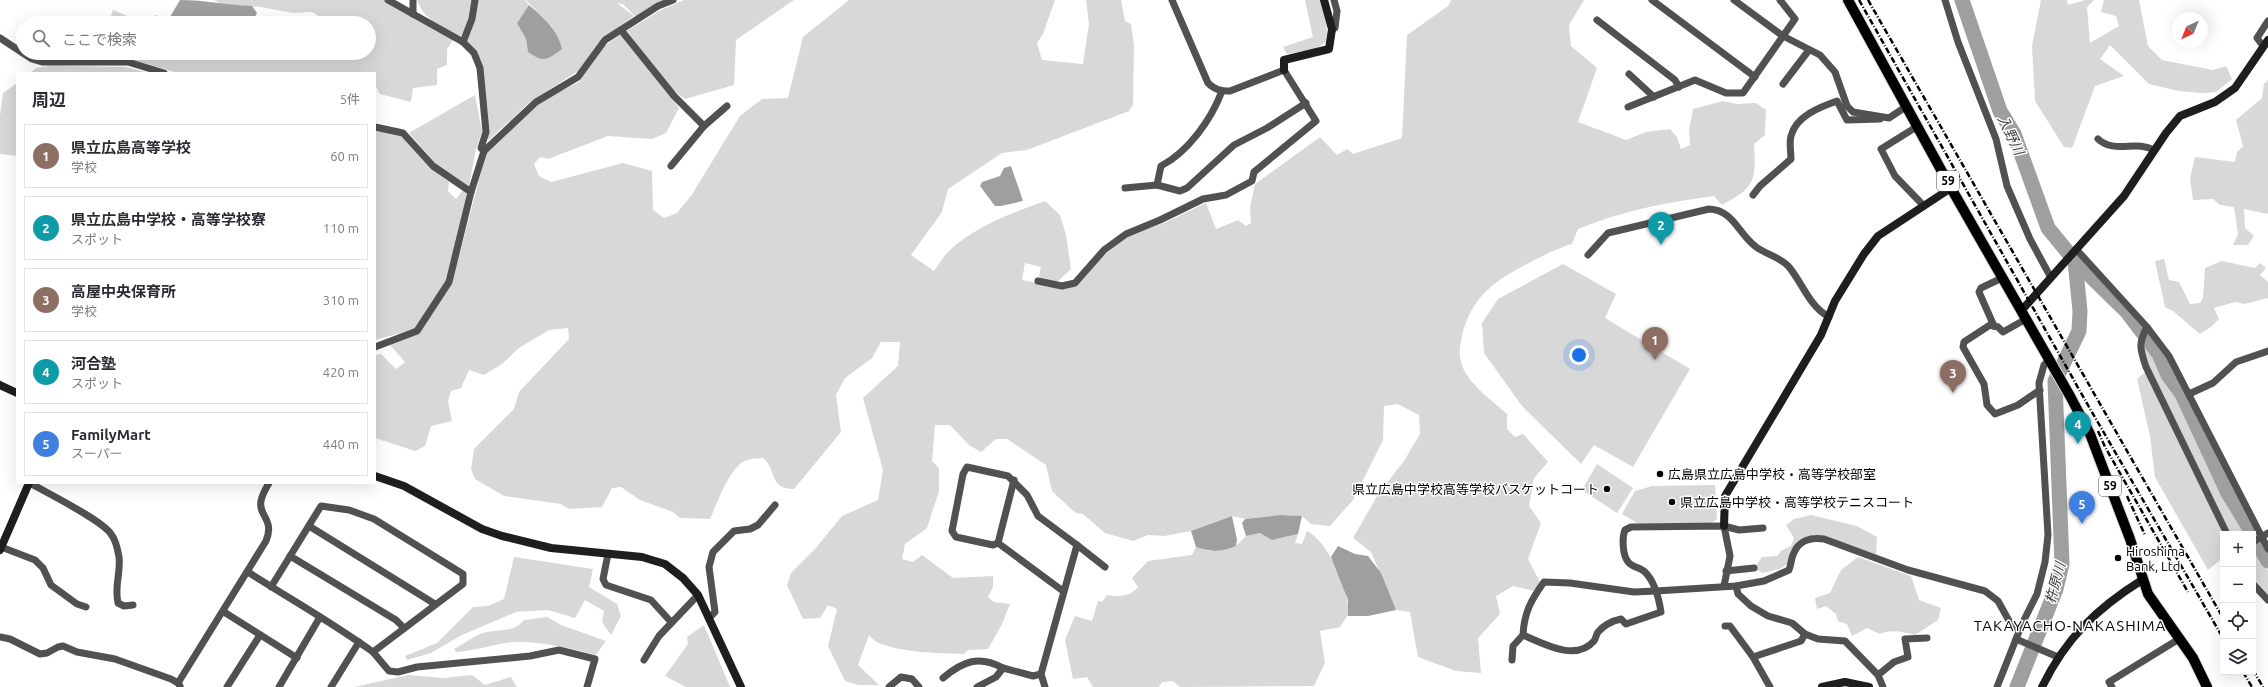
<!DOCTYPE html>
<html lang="ja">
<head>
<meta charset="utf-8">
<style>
  body { margin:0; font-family:Ubuntu,"Noto Sans JP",sans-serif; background:#f7f7f7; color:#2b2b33 }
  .controls { position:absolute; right:12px; bottom:12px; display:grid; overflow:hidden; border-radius:0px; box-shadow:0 4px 16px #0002 }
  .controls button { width:36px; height:36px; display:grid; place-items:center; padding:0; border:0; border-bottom:1px solid #e1e1e2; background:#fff; color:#2b2b33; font:20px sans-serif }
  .compass { position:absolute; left:2172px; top:12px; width:36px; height:36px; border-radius:50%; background:#fff; box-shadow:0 4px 16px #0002; rotate:223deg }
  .you { position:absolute; left:1579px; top:355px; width:14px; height:14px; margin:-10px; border:3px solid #fff; border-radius:50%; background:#1a73e8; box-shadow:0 0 0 6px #1a73e833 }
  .badge { display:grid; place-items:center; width:26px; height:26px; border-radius:50%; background:#0b8043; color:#fff; font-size:13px; font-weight:700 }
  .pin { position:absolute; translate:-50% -33px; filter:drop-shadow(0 1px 2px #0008) }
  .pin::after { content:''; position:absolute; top:21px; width:14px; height:12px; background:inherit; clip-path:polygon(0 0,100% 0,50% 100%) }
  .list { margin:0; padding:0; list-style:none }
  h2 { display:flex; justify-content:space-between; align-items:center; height:52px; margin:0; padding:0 16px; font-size:17px }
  h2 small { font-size:13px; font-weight:400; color:#7c7c81 }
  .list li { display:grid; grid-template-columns:26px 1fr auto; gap:12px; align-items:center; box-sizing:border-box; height:64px; margin:0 8px 8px; padding:0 8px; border:1px solid #e1e1e2; border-radius:0px }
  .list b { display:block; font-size:15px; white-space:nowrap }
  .list p { margin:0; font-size:13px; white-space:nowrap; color:#7c7c81 }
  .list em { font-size:13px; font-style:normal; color:#7c7c81 }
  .icon { flex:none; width:22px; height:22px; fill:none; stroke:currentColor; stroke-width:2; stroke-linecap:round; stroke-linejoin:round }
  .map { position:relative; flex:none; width:2268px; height:687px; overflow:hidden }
  .search { position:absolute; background:#fff; box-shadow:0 4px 16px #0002; left:16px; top:16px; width:360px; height:44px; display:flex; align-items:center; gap:10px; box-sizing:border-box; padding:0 14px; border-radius:22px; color:#7c7c81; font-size:15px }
  .panel { position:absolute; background:#fff; box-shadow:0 4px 16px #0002; left:16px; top:72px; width:360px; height:412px; border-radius:0px }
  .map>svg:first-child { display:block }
  .green { fill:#d8d8d8 }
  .water { fill:#9f9f9f }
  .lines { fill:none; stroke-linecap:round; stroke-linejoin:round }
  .river { stroke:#9f9f9f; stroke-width:15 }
  .primary-casing { stroke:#dbdbdb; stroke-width:12 }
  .street { stroke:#515151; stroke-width:7 }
  .secondary { stroke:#1e1e1e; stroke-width:8 }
  .primary { stroke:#000; stroke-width:10 }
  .rail { stroke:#000; stroke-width:2.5; stroke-dasharray:6 2 1 2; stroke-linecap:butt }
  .poi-dot { fill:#000; stroke:#fff; stroke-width:1.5 }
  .labels { text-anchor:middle; stroke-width:3; stroke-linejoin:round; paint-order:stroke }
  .shield { fill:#fff; stroke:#4c4c4c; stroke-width:1 }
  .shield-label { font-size:12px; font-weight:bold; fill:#000 }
  .poi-label { font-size:13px; fill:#000; stroke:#fff; text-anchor:start }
  .water-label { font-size:14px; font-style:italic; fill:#404040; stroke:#fff }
  .quarter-label { font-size:15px; letter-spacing:1px; fill:#000; stroke:#fff }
</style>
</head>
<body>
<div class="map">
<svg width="2268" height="687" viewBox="0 0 2268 687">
  <rect width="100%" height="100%" fill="#fff"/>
  <g class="green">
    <polygon points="214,0 383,0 453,40 447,49 447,65 437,69 437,85 413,88 411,102 380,94 375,85 375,73 178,73 130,59 48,58 49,53 369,53 369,23 330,23 312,12 293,13 261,7 221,4"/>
    <path d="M 417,0 L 474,0 L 469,20 L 460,38 C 444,29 423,19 417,0 Z"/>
    <polygon points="476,0 525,0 529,5 517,23 526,39 528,52 552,27 526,0 673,0 636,17 623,4 617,3 634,16 602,39 581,69 530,102 489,140 487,138 482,67 467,42 467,32"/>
    <polygon points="684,0 794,0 736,40 734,85 685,99 670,88 627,31 659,11"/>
    <path d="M 849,0 L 1055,0 L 1043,34 L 1037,43 L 1042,60 L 1083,64 L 1089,24 L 1086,0 L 1121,0 L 1125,21 L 1131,24 L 1134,45 L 1133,105 L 1129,111 L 1027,150 L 1002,153 L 948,189 L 942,212 L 911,255 L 934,271 C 939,264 944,256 949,251 C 976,226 1012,213 1045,201 L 1060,215 L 1066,235 L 1071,269 L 1057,282 L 1039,277 L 1041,267 L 1025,263 L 1022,280 L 1062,288 L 1078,284 L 1101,258 L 1124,237 L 1164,223 L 1206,203 L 1216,229 L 1238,220 L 1246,226 L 1251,223 L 1250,208 L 1255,184 L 1320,137 L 1337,155 L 1347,149 L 1353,154 L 1402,138 L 1407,35 L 1448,6 L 1451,0 L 1584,0 L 1569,25 L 1571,46 L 1597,68 L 1578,122 L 1626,140 L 1646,132 L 1670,129 L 1677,137 L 1681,149 L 1690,145 L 1689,130 L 1693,109 L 1723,101 L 1737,104 L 1756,103 L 1766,110 L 1765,135 L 1754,144 C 1756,182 1755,187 1722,205 L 1714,196 C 1667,202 1622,211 1578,229 L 1572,244 C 1556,249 1542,256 1527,264 C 1494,281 1472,297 1462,335 C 1460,347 1458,356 1463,368 C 1471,386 1493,401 1507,414 L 1507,429 L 1515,437 L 1523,434 L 1548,462 L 1534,478 L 1529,506 L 1541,523 L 1528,559 L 1540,582 L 1534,591 L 1513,586 L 1496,596 L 1500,614 L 1478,638 L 1481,673 L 1456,671 L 1418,657 L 1410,612 L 1396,610 L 1371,552 L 1353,538 L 1379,493 L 1404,461 L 1420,434 L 1419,415 L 1398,404 L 1384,406 L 1383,440 L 1353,500 L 1330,526 L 1311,524 L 1302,516 L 1280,515 L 1245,519 L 1232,516 L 1191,531 L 1164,536 L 1148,535 L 1133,541 L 1105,533 L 1083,514 L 1076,513 L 1070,508 L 1052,491 L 1046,465 L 1007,439 L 996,439 L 981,452 L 969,445 L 950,425 L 935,425 L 932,461 L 939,468 L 939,491 L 927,528 L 905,544 L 902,559 L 913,562 L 922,555 L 953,578 L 993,576 L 993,587 L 988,597 L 994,602 L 1010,604 L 1002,624 L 988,649 L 968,650 L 964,654 C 937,653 904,653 879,643 C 875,642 872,638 869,635 L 858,665 L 879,685 L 859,685 L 845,681 L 828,646 L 837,609 L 828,605 L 820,618 L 803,619 L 787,585 L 791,573 L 815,549 L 842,516 L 878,500 L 883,470 L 863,398 L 898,366 L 900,342 L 881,342 L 872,358 L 845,378 L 836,395 L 841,432 L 794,489 C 768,489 777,469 763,458 C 758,459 752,458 747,460 C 730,465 717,504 710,519 L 680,518 L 673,512 L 640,500 L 621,487 L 612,488 L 602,507 L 569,509 L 561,504 L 504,496 L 475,479 L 471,469 L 474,449 L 514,409 L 519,392 L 569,339 L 568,328 L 549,330 L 519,348 L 502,364 L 484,375 L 469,370 L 461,388 L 451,391 L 448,401 L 452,421 L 431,426 L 425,446 L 415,451 L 375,438 L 375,355 L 381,354 L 396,369 L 405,362 L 390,345 L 418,334 L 452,283 L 486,153 L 541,101 L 579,82 L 602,48 L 620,35 L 629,42 L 679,108 L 666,133 L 652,139 L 608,136 L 548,159 L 540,157 L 534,164 L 539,176 L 551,182 L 623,163 L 652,171 L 653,210 L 664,218 L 677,213 L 691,196 L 740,116 L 762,99 L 788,98 L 803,37 Z"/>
    <path d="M 1305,0 L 1321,0 C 1326,14 1328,27 1326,42 L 1315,49 L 1287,54 L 1283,47 L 1313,37 Z"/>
    <polygon points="2041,0 2067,0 2068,5 2085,0 2094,0 2087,7 2090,43 2119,26 2116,16 2101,12 2104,0 2139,0 2148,46 2162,60 2213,70 2226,66 2232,79 2216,92 2202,93 2178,91 2149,84 2110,45 2100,59 2124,76 2095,86 2072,148 2064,147 2035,101 2032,46"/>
    <polygon points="113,10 140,21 156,15 176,23 82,23 109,22"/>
    <polygon points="51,66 125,67 148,73 30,73 36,68"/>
    <polygon points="2268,80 2268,214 2244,209 2245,228 2254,236 2248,245 2233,245 2238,234 2234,207 2220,205 2213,199 2193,200 2190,178 2195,157 2235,162 2237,152 2243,146 2236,120 2262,98 2264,84"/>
    <polygon points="17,83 17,156 0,154 0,116 3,93"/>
    <polygon points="475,95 482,131 476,149 469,186 435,163 409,133"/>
    <polygon points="375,131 402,134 432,169 449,182 448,191 456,199 463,190 469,198 446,281 415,329 375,340"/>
    <polygon points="2164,259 2169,280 2179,282 2190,304 2200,303 2203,298 2205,268 2222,261 2255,268 2260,263 2266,268 2260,275 2268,282 2268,298 2245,304 2235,302 2214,308 2219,319 2211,327 2200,334 2173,311 2165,307 2155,261"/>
    <polygon points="1563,264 1616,294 1605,318 1690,369 1633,467 1594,445 1581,464 1522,406 1484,353 1482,323 1498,299"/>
    <polygon points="2145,341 2195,430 2222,490 2247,534 2228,534 2189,448 2152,380 2223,535 2223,558 2208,570 2155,477 2150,436 2137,379 2148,370 2140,346"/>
    <polygon points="1597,464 1633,488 1617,513 1582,490"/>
    <polygon points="1715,485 1717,519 1712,523 1637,523 1622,514 1635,491 1652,486"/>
    <path d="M 1811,515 L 1857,526 L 1877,537 L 1876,554 L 1815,535 L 1799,540 C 1788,565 1790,568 1762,573 L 1752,566 L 1756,566 L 1762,557 L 1777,556 L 1781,551 L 1791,546 L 1794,538 L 1786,525 L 1794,519 Z"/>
    <path d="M 1307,531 C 1327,540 1351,592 1348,614 C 1347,618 1342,623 1340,627 L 1320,631 L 1325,663 L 1314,686 L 1180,687 L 1173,681 L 1162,682 L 1159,687 L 1093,687 L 1087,677 L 1073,679 L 1065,640 L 1075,616 L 1092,621 L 1098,601 L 1102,602 L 1107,595 C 1119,597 1130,597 1138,587 L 1132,578 L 1148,561 L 1192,555 L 1196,547 L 1209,551 L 1236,546 L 1246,536 L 1260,533 L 1272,540 L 1298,534 L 1295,543 L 1302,544 Z"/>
    <polygon points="2253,545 2268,571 2268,595 2253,578"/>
    <polygon points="514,557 593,569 589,587 617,604 621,616 611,635 602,622 604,611 585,600 575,618 548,610 516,612 462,635 431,653 407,660 405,656 437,643 473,607 488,606 504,599"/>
    <path d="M 1858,557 L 1911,576 L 1919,600 L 1941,608 L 1938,620 L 1915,635 C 1903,632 1892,629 1880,634 L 1867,628 L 1852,636 L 1847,624 L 1838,621 L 1836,614 L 1826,606 L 1817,609 L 1815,598 L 1830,593 L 1841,570 Z"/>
    <path d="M 547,617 L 561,625 L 606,641 L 596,655 C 570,648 531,639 505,643 C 488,646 473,651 456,652 L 454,649 C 464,644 476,634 487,632 C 502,629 513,633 524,620 Z"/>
    <polygon points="704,625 730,687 686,687 665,676 688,644 687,637"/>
    <polygon points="408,675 443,678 472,675 485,685 511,677 517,687 354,687"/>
  </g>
  <g class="water">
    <path d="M 180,0 C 205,0 227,5 252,6 L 257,13 L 252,23 L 176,23 L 170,17 Z"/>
    <path d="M 529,5 C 544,18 558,30 562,49 C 547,60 544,63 528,52 L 526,39 L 517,23 Z"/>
    <polygon points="1011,166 1023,201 1001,206 995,206 980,186 982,182 1000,176 1004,168"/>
    <polygon points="1280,515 1302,516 1298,534 1272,540 1260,533 1246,536 1242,523 1245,519"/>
    <path d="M 1232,516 L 1237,540 L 1236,546 C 1222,552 1210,552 1196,547 L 1191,531 Z"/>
    <polygon points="1338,546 1355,554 1368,556 1381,573 1396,610 1368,616 1348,616 1348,600 1331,557"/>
  </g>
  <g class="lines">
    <g class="river">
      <polyline points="1962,0 2000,111 2014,134 2048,228 2075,261 2127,312 2159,354 2168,375 2182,394 2228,493 2253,534"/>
      <polyline points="2253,535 2268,561"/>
      <polyline points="2017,687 2056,589 2062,564 2055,381 2079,331 2080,311 2075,261"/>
    </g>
    <g class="primary-casing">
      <polyline id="primary" points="1848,0 1951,188 2070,396 2090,434 2130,539 2148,594 2193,658 2207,687"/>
    </g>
    <g class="street">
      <polyline points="388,0 463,42 474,53 480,68 486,132 481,148 484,151"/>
      <polyline points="413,0 413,14"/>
      <polyline points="1652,0 1755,77"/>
      <polyline points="1734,0 1783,36 1820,55 1835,72 1847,106 1853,112 1889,118 1907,106"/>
      <polyline points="1945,0 1958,42 1996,139 2007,186 2030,239 2050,276"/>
      <polyline points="1597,20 1675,80 1679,87"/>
      <polyline points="1332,29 1335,28 1337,11 1334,0"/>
      <polyline points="621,30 674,96 704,126"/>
      <polyline points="0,38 32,59 42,62 128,62 164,73"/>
      <polyline points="463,42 472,19 475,0"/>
      <polyline points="2263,46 2257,38 2268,21"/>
      <polyline points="1629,74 1654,97"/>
      <polyline points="1783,84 1809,50"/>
      <polyline points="1628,107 1695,80 1726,93 1743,93 1795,19 1780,0"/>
      <polyline points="1918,126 1881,149 1895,176 1923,205"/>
      <polyline points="375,127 403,133 433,166 471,192"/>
      <path d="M 2098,139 C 2114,154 2136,140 2154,150"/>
      <polyline points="671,166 704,126 727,106"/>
      <polyline points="1157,185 1180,191 1187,188 1234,145 1267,128 1306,103"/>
      <path d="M 1125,188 L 1157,185 L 1161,166 C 1188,152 1211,120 1222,91"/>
      <path d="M 1753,195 L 1760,186 L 1791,159 C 1791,152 1789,143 1791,136 C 1796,116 1820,107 1837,101 L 1847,120 L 1880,119"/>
      <polyline points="2076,249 2147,327 2169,356 2268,549"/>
      <path d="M 1588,255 L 1608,233 L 1709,209 C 1733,210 1738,233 1755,246 C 1764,254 1781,257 1789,267 C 1803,284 1809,306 1829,317"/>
      <path d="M 1038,281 L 1062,286 L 1075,283 L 1104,250 L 1126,234 L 1160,220 L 1203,199 L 1226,195 L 1252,181 L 1254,172 L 1316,121 L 1284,70 L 1230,91 C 1221,91 1215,90 1208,83 L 1172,0"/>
      <polyline points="2026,319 2003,332 1998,327 1990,325 1964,342 1963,347 1984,384 1987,405 1995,414 2018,405 2040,390"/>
      <polyline points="1994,326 1979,292 1981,288 2002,278"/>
      <path d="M 2147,327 C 2138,344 2140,349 2146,367 L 2227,534"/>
      <polyline points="375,347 417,331 449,282 471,192 484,151 536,102 578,77 605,40 658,6 673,0"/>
      <polyline points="2189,394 2213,383 2236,362 2268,351"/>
      <path d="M 30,483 C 47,493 102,520 111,534 C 115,539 118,551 119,557 C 121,574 114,585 118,603 L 124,606 L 133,605"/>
      <polyline points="309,526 435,604"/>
      <polyline points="1724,526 1730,556 1724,586"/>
      <polyline points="2253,542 2268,533"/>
      <polyline points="998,543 993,545 956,537 952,531 963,474 967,467 1008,476 1027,495 1038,516 1077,545 1041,674 1045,687"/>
      <polyline points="998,543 1063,591"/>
      <polyline points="998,543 1014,480"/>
      <polyline points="1077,545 1105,567"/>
      <polyline points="1,547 35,560 43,568 51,585 77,604 86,607"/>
      <polyline points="608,554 603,579 606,585 651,600 671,622"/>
      <polyline points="290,556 396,620 404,628"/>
      <polyline points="1726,571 1754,568"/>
      <path d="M 248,572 C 290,599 333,623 373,652 L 463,584 L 463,574 L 374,519 L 349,510 L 321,506 L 271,587"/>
      <polyline points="2253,584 2268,600"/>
      <polyline points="1736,586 1738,594 1751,606 1768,616 1792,623 1805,634 1818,639 1845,641 1878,675 1883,687"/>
      <polyline points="224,612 297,658"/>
      <polyline points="710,617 715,612 709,567 713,552 734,531 750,529 758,525 775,505"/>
      <polyline points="1725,626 1730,626 1753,657 1770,687"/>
      <path d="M 1523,635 C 1544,644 1576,662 1594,641 C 1596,638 1596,635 1598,632 C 1604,625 1612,621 1621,619 L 1626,624 L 1661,612 C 1659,599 1655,582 1645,572 C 1641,568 1633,567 1629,563 C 1622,556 1622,537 1625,530 L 1631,527 L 1724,526 L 1739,530 L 1763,528"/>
      <polyline points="0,637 10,639 40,654 47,653 58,647 63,646 77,652 115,659 171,679 178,683 180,686"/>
      <polyline points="2016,639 2058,657"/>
      <polyline points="373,652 389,671 398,672 417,667 530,656 559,650 595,659 587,687"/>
      <polyline points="1753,657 1801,641 1805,634"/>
      <polyline points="644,660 659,636 698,595"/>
      <path d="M 1512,660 L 1513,646 L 1523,635 C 1524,613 1531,600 1544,582 L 1570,583 L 1634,592 L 1656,591 L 1736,586 L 1764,581 L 1789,570 C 1791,565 1791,560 1793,555 C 1798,540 1811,537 1824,539 L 1908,570 L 1985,591 L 1998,601 L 2013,628 L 2020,630"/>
      <polyline points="1878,675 1894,662 1908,657 1905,639 1927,638"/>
      <path d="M 943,678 C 963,661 979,655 1003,668"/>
      <path d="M 178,683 L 266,541 C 275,519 258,516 261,501 C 262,495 266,488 269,483"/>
      <polyline points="227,687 260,635"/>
      <polyline points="279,687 320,617"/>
      <polyline points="331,687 359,642"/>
      <polyline points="889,687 901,677 912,679 919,687"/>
      <polyline points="977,687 996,677 1003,668 1033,676 1041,674"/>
      <polyline points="1997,687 2022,624 2037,594 2045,562 2048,535 2039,383 2044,365 2049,360"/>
      <polyline points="2112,687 2109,682 2179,639"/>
    </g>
    <g class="secondary">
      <polyline points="1284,70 1284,60 1329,49 1332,29 1324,0"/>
      <polyline points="2021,311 2124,196 2166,133 2180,116 2215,102 2235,88 2268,40"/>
      <polyline points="0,385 17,393"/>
      <polyline points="375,476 404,486 482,529 502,536 551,548 642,557 665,564 683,578 698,595 741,687"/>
      <polyline points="1724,526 1725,496 1821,335 1835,301 1864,254 1878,236 1951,188"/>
      <polyline points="0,550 29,483"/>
      <polyline points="1822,687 1845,682 1869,687"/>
      <path d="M 2042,687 C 2066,638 2096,609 2142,580"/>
    </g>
    <use href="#primary" class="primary"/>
    <g class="rail">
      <polyline points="1859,0 2089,407 2223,638"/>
      <polyline points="1868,0 2223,618"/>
      <polyline points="2098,431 2105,447 2188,592"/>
      <polyline points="2127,496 2145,535"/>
      <polyline points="2253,670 2263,687"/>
      <polyline points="2243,672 2252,687"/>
    </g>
  </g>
  <g class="poi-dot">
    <circle cx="1660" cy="474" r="4"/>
    <circle cx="1607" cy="489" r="4"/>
    <circle cx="1672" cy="502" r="4"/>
    <circle cx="2118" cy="558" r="4"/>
  </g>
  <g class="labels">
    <g class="shield">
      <rect x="1937" y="171" width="22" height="20" rx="3"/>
      <rect x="2099" y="476" width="22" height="20" rx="3"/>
    </g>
    <g class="shield-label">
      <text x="1948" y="185">59</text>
      <text x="2110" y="490">59</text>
    </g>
    <g class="poi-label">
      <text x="1668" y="479">広島県立広島中学校・高等学校部室</text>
      <text x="1599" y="494" text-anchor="end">県立広島中学校高等学校バスケットコート</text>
      <text x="1680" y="507">県立広島中学校・高等学校テニスコート</text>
      <text x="2126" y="556">Hiroshima<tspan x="2126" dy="15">Bank, Ltd</tspan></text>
    </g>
    <g class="water-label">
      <text transform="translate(2011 135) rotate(64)" y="5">入野川</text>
      <text transform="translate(2055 583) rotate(-75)" y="5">杵原川</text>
    </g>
    <g class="quarter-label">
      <text x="2070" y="631">TAKAYACHO-NAKASHIMA</text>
    </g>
  </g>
</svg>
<div class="controls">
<button>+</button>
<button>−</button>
<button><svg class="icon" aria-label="locate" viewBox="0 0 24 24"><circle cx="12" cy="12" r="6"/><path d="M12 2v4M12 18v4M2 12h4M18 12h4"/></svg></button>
<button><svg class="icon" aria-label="layers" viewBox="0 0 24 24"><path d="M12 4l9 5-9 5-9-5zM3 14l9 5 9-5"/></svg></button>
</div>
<svg class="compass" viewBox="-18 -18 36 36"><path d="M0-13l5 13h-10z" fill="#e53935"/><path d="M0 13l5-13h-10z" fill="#7c7c81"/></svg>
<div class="you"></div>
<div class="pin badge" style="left:1655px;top:360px;background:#8d6e63">1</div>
<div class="pin badge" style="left:1661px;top:245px;background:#0f9aa8">2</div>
<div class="pin badge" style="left:1953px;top:393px;background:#8d6e63">3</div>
<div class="pin badge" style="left:2078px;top:444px;background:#0f9aa8">4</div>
<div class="pin badge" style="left:2082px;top:524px;background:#3f7fe0">5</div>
<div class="search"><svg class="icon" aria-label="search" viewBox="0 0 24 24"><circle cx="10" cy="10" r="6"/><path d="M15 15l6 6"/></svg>ここで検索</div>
<section class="panel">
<h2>周辺<small>5件</small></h2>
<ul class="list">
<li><span class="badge" style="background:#8d6e63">1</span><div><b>県立広島高等学校</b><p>学校</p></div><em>60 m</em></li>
<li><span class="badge" style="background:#0f9aa8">2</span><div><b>県立広島中学校・高等学校寮</b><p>スポット</p></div><em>110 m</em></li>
<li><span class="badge" style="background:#8d6e63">3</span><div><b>高屋中央保育所</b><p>学校</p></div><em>310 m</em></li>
<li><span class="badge" style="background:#0f9aa8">4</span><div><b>河合塾</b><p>スポット</p></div><em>420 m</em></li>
<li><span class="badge" style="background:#3f7fe0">5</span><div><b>FamilyMart</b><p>スーパー</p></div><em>440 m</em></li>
</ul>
</section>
</div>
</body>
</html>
